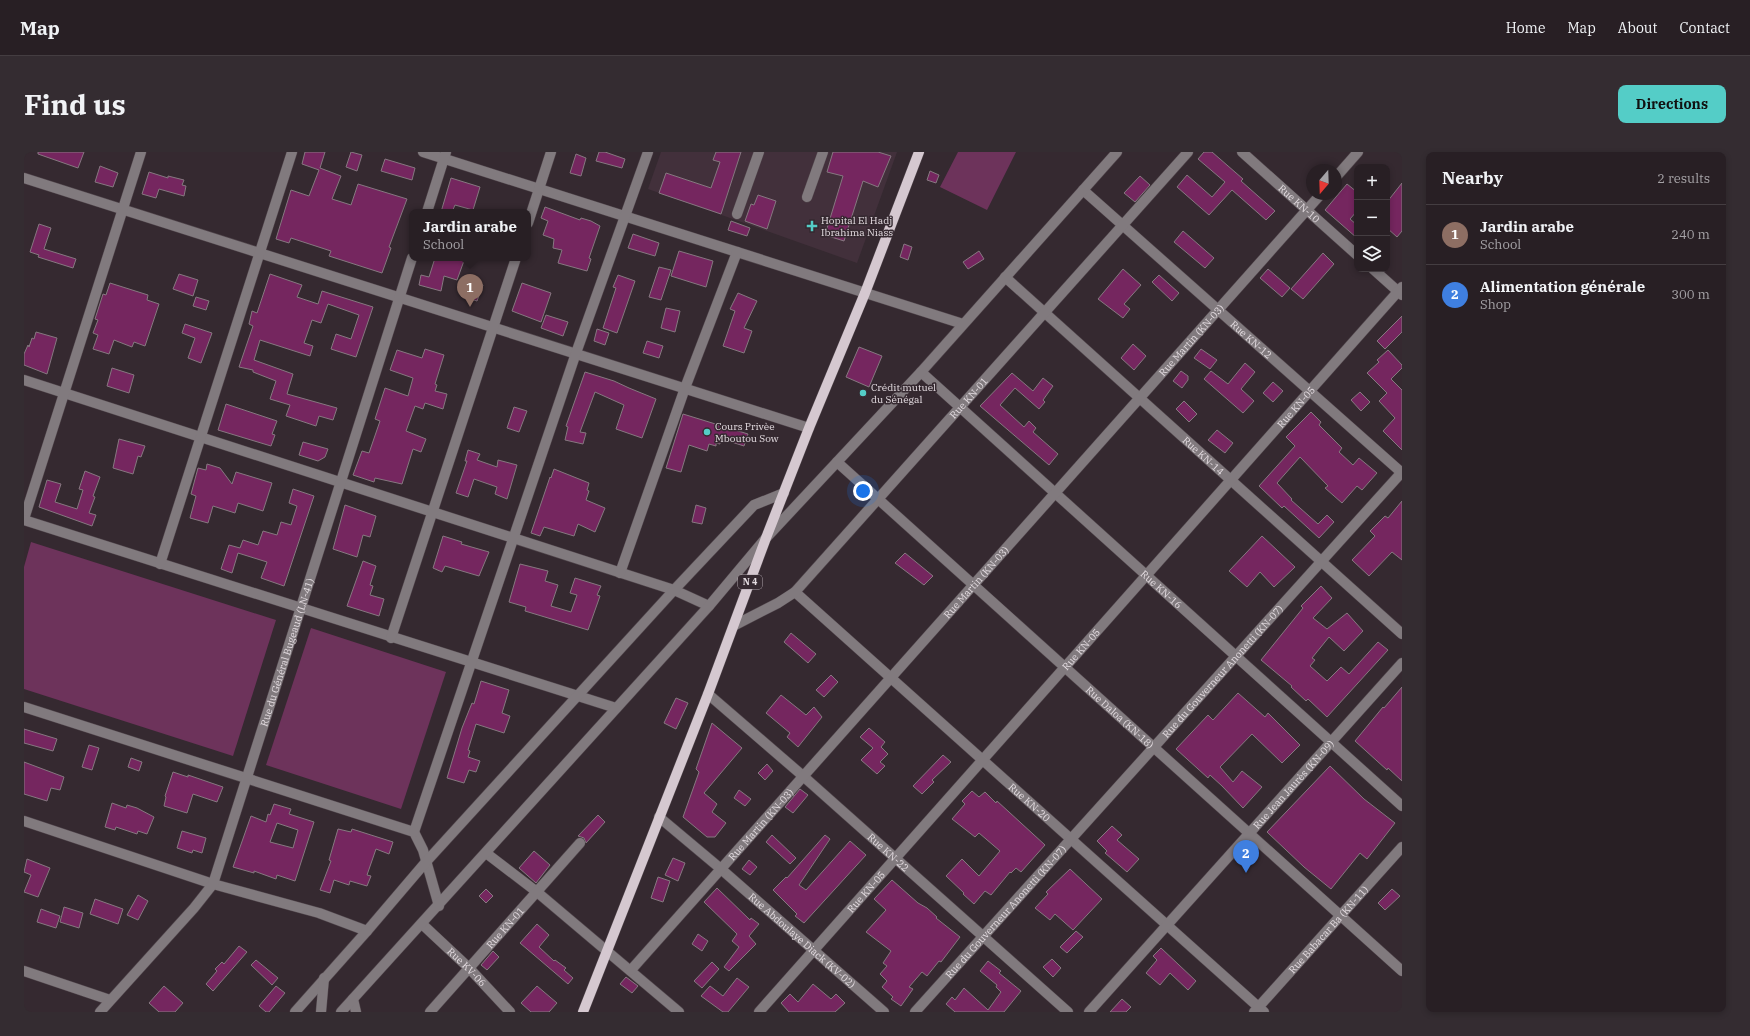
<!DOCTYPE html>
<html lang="en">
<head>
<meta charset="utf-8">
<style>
  body { margin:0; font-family:"IBM Plex Serif",serif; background:#342c31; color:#f1f3f6 }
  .controls { position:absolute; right:12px; top:12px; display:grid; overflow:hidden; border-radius:8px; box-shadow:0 2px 6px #0003 }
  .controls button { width:36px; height:36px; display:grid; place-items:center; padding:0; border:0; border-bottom:1px solid #443d41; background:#281f24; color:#f1f3f6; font:20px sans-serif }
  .compass { position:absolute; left:1282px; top:12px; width:36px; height:36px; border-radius:50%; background:#281f24; box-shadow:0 2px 6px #0003; rotate:199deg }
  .you { position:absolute; left:839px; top:339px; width:14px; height:14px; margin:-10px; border:3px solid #fff; border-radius:50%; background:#1a73e8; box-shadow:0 0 0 6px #1a73e833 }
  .badge { display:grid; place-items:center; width:26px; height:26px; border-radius:50%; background:#54cdc7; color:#fff; font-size:13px; font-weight:700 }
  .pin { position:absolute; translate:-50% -33px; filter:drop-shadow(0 1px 2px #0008) }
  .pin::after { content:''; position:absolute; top:21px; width:14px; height:12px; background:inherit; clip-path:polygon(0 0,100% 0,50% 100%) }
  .popup { position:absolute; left:385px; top:57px; width:122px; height:52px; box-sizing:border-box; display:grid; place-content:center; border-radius:8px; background:#281f24; filter:drop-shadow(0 1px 3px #0005); font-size:13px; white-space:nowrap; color:#a5a2a6 }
  .popup b { font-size:15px; color:#f1f3f6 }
  .popup::after { content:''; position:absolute; left:50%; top:100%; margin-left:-8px; border:8px solid transparent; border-top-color:#281f24 }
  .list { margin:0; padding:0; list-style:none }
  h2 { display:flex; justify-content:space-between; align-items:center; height:52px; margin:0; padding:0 16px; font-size:17px }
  h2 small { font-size:13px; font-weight:400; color:#a5a2a6 }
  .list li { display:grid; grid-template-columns:26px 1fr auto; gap:12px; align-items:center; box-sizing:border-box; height:60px; padding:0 16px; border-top:1px solid #443d41 }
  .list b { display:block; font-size:15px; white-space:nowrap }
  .list p { margin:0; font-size:13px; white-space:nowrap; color:#a5a2a6 }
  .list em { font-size:13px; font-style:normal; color:#a5a2a6 }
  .icon { flex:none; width:22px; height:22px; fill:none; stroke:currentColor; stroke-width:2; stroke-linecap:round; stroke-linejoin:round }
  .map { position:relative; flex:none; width:1378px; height:860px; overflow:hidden; border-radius:8px }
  header { display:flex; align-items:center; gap:24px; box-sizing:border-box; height:56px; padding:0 20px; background:#281f24; border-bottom:1px solid #443d41 }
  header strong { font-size:19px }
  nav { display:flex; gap:22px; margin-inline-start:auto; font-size:14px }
  .intro { display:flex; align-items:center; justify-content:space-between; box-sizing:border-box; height:96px; padding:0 24px }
  h1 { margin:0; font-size:28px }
  .button { padding:10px 18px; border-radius:8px; background:#54cdc7; color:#111; font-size:14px; font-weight:700 }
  main { display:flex; gap:24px; padding:0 24px }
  aside { flex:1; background:#281f24; border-radius:8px; box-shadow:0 2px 6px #0003 }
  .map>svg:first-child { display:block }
  .built { fill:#42303b }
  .green { fill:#6d335b }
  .building { fill:#75265f; stroke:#867880; fill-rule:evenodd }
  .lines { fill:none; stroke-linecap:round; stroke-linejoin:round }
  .minor-casing { stroke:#51464c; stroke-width:11 }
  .major-casing { stroke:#51464c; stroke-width:11 }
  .minor { stroke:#817a7e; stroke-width:10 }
  .major { stroke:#d5c8d0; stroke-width:10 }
  .poi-dot { fill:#54cdc7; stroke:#352930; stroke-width:1.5 }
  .labels { text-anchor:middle; stroke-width:3; stroke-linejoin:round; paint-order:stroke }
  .shield { fill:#352930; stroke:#b0a6ac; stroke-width:1 }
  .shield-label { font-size:9px; font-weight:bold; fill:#e4dce1 }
  .street-label { font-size:10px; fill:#e4dce1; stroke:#352930 }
  .poi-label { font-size:10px; fill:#e4dce1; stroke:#352930; text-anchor:start }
</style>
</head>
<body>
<header>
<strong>Map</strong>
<nav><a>Home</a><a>Map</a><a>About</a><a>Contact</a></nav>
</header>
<div class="intro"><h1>Find us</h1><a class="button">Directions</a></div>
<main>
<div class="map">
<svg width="1378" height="860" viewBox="0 0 1378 860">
  <rect width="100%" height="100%" fill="#352930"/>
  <polygon class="built" points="637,0 873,0 833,111 624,37"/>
  <g class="green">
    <polygon points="934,0 992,0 963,58 916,35"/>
    <polygon points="7,390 252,468 209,604 0,537 0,415"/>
    <polygon points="287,476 422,520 377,657 242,613"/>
  </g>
  <g class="building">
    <polygon points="14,0 60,0 54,16 14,2"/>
    <polygon points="281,0 301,0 296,16 317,24 308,47 327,53 334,32 383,47 365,95 367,96 358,121 305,104 307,99 267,86 265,91 252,87 267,38 285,44 295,18 278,12"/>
    <polygon points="327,0 338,3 333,19 322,15"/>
    <polygon points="575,0 581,0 601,7 598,16 572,9"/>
    <polygon points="692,0 717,0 697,62 635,41 642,21 687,36 696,10 689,8"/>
    <polygon points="809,0 854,0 867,4 854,35 839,29 820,89 801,83 819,24 803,20"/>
    <polygon points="1180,0 1188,0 1219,27 1217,29 1251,59 1242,68 1208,38 1185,63 1153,35 1163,23 1188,45 1201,30 1174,7"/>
    <polygon points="552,2 562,6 557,24 546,21"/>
    <polygon points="361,7 391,16 388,28 357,19"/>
    <polygon points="76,14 94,21 89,35 71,30"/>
    <polygon points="906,19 915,23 912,31 903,28"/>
    <polygon points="125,20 144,26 144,24 160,28 158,33 162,34 160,44 135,37 132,46 118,42"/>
    <polygon points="1116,24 1126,33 1111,50 1100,41"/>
    <polygon points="427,26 456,35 449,58 431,53 428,60 417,60"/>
    <polygon points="1378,31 1378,79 1373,85 1363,76 1363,50"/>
    <polygon points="1323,32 1333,40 1333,59 1326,67 1333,73 1333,86 1301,58"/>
    <polygon points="734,43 752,49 743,77 721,69 727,52 730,53"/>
    <polygon points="521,55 556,68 557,66 567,69 576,74 565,106 567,107 563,119 534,111 538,98 529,96 530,87 519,83 524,69 517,66"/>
    <polygon points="707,69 726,76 723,84 704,78"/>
    <polygon points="15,72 27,76 20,97 52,107 49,116 14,105 15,103 6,100"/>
    <polygon points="1159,79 1190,106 1181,116 1150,90"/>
    <polygon points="609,82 635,91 631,104 604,96"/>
    <polygon points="880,92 888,95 884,108 876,105"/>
    <polygon points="655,99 689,109 682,135 647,124"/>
    <polygon points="955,99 960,107 944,117 939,110"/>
    <polygon points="1299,101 1310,112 1279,147 1267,137"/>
    <polygon points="411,106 441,106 433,128 420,124 417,139 395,133 397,123 405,125"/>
    <polygon points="635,115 647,118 637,148 625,145"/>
    <polygon points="1099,117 1117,133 1100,152 1106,157 1099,166 1074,147"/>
    <polygon points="1244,117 1266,136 1258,145 1236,126"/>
    <polygon points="155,122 174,128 169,144 149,137"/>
    <polygon points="246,122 278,133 273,145 294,152 298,139 349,155 332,205 307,197 312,182 327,187 335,163 304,152 297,171 288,168 280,191 289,194 286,204 236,188 230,208 269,222 263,242 313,256 309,268 295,264 292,274 262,264 266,253 246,247 252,229 229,220 229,218 215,215 229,174 225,172 228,159 233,161"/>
    <polygon points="594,123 611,129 593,181 579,176 592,136 589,135"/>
    <polygon points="1135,123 1155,141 1148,149 1128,130"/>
    <polygon points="442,128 459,133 453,149 437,144"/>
    <polygon points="86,131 124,143 123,148 135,152 121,194 110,190 108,195 90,188 85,202 69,197 74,183 69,181 74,168 71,167 79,142 82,143"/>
    <polygon points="498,131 527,141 517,170 488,159"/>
    <polygon points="714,141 733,149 720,176 728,179 720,201 699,194 711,159 706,157"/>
    <polygon points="172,145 185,149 182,158 169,154"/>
    <polygon points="642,156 656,159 651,180 637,176"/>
    <polygon points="522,163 544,170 539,184 517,176"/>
    <polygon points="1378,164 1378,180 1361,197 1353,189"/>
    <polygon points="161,172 188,181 177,211 164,206 171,186 158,181"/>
    <polygon points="573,177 585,181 581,193 570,189"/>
    <polygon points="12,180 33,186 23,222 0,213 0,202 4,193 5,195 8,186 10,187"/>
    <polygon points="623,189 639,194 635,206 619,201"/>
    <polygon points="1109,192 1122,204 1110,218 1097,206"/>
    <polygon points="835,195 858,204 845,235 822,225"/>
    <polygon points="401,197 420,203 411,232 413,233 411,239 423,242 419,257 401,251 399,257 391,254 382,279 402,287 397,300 389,297 378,332 351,326 350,330 329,323 338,299 345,301 356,269 351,267 361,236 384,244 389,226 366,218 373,198 398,206"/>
    <polygon points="1177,197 1193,208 1186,217 1170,206"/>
    <polygon points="1364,198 1378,213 1378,216 1367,227 1378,238 1378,298 1359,279 1371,266 1355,249 1363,241 1343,221 1355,210 1353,208"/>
    <polygon points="1221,211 1231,220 1217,237 1230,249 1219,261 1180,227 1187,219 1204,232"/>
    <polygon points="88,216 110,223 105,241 83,234"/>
    <polygon points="1157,219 1164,224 1164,228 1158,236 1149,229"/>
    <polygon points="561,220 590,229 605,236 632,247 618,286 592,277 600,253 571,240 556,280 562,281 559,292 541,288 544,275 542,274"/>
    <polygon points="988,221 1009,239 1019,226 1029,234 1019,248 1021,250 1015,257 991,236 976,253 1000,275 1005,269 1012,276 1009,280 1034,302 1025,313 956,254"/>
    <polygon points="1249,230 1259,239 1249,250 1239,241"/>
    <polygon points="1336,240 1346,250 1337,259 1327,248"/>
    <polygon points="1160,249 1173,262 1165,270 1152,257"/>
    <polygon points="202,252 253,269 248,282 251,283 247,294 194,278"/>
    <polygon points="490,255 503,259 495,280 483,276"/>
    <polygon points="1287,260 1297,270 1295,273 1318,296 1315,300 1329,313 1335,306 1353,321 1338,338 1333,334 1318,351 1301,336 1304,334 1276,305 1253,331 1268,347 1267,348 1294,372 1303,363 1310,370 1295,386 1260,354 1258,356 1235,334 1271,294 1262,285"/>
    <polygon points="659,262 724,282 720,294 698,287 696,292 692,291 692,294 685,292 683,299 665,293 657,320 642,316"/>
    <polygon points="1193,278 1209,291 1201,301 1184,288"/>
    <polygon points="95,287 121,294 117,305 114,304 109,322 89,316"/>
    <polygon points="279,290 304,297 301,305 294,309 275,303"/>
    <polygon points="444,298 456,302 453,308 473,315 474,308 493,313 483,347 471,342 473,335 450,327 444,345 432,341 443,309 441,309"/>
    <polygon points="183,312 196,316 208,332 212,320 248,331 239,359 214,351 211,361 189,354 184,371 166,366 172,344 167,342 174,316 182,318"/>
    <polygon points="530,317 565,331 563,338 565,339 562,348 581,356 571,380 554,372 550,384 520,375 516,384 507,381 526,325 527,326"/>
    <polygon points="61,319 76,325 69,344 71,345 65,361 72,363 68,374 15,355 23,328 37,332 31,350 53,357 59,338 55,337"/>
    <polygon points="269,337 290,344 260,434 237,426 243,410 214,401 208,421 197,417 205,393 216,396 219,388 234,393 239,379 253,383 257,370 267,373 273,354 265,351"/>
    <polygon points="1378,349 1378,408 1368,400 1345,424 1328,408 1351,384 1346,379 1361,364 1364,366"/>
    <polygon points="321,353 352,364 346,385 339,383 333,405 309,397"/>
    <polygon points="672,353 682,356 678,372 668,370"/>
    <polygon points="419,384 438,390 437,392 465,400 455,424 421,414 418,420 409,416"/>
    <polygon points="1238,384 1271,415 1250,435 1236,420 1223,435 1205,419"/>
    <polygon points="881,401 909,424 900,433 871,411"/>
    <polygon points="339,409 352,414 346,433 349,434 346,443 360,447 355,464 323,454"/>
    <polygon points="496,412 524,419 521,429 534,433 527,454 547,460 553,443 546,441 551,426 577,434 573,443 576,444 564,478 501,459 502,455 485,450"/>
    <polygon points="1297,434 1308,446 1289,466 1303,477 1323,461 1339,479 1320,499 1305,485 1288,506 1291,508 1286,514 1303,529 1317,515 1325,522 1354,490 1364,498 1303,565 1284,547 1282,549 1267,535 1268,534 1237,508 1279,456 1277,454"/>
    <polygon points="767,481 792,502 784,511 760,490"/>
    <polygon points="807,523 814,530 800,545 792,538"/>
    <polygon points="457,529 485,538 478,561 486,564 480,581 452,572 444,598 446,599 444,605 456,609 452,620 445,618 440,631 423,626 438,576 448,551 450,552"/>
    <polygon points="1378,535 1378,629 1364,616 1363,618 1331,589 1359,555 1360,556"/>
    <polygon points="1214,541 1241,565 1244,561 1276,593 1258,611 1228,582 1196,615 1209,630 1218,619 1238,635 1219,656 1198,634 1186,623 1184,626 1152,597 1184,563 1189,568"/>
    <polygon points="757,543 782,563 790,555 798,565 774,595 763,585 766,581 742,561"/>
    <polygon points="652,546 664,551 652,577 640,571"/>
    <polygon points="688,571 718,596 680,641 693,652 688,660 702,671 691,685 683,685 659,665 675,620 672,617"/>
    <polygon points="845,576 861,590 857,595 864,602 856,610 861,614 853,622 837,608 849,596 836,585"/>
    <polygon points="0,577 33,587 29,599 0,591"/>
    <polygon points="65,593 75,596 68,618 58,615"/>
    <polygon points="919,603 927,610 908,628 910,630 898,642 889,634"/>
    <polygon points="107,606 118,610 115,619 104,615"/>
    <polygon points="0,610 40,625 36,638 27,636 23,649 0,642"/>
    <polygon points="743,612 749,619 741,628 734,621"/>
    <polygon points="1306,614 1340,647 1371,671 1343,707 1336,701 1307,737 1280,715 1243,680"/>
    <polygon points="149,620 164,625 164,623 199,635 193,650 169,642 163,661 140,654 142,645 141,644"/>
    <polygon points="776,637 784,643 769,661 761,655"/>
    <polygon points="715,638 727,647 721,654 710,646"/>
    <polygon points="948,639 955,645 961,640 972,651 973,649 1021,693 997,720 992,716 987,721 986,720 967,743 961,739 950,752 939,742 940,741 922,724 938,707 955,724 976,699 955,681 951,685 928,667 941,652 938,649"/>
    <polygon points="88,651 102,656 103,653 113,656 130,665 123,682 114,679 113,682 92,675 91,678 81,675"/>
    <path d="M 250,652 L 267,657 L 265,662 L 290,670 L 271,729 L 253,723 L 252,727 L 230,719 L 230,721 L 209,715 L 227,664 L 242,670 L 244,662 L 246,663 ZM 253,671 L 274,678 L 269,696 L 246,690 Z"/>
    <polygon points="574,663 581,670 562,691 560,686 554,684"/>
    <polygon points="1088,674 1098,683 1093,688 1115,707 1103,720 1081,701 1083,699 1073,689"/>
    <polygon points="314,677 327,680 328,677 369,690 365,702 352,697 343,723 347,724 343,734 326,729 325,733 310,728 306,741 296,738 307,709 305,708"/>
    <polygon points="158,679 182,686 178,701 169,698 168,701 153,696"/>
    <polygon points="748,683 772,706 766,712 742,690"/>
    <polygon points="801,683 806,687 775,733 782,738 826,689 842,703 780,771 771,764 773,762 749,738 762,725 763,726"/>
    <polygon points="510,699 526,713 512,731 495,716"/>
    <polygon points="649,706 661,711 654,729 641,723"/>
    <polygon points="3,707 26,716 14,745 0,740 7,723 0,720"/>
    <polygon points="725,708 733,715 726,723 718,717"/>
    <polygon points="1046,717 1078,747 1049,778 1031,762 1026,768 1011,756 1024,742 1022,740"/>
    <polygon points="634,725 646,729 639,750 627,746"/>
    <polygon points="868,728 894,751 903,756 913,765 912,766 936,785 917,810 915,809 903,824 898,820 885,835 889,837 877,854 867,847 869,845 858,835 863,829 856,822 863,814 859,811 867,799 842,780 862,758 850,747"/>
    <polygon points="693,736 726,768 727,766 735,772 725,784 732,792 705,819 700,815 715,795 708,789 713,782 680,750"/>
    <polygon points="462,737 469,744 462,751 455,744"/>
    <polygon points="1368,737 1376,744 1361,758 1354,751"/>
    <polygon points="114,743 124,749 114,768 103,763"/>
    <polygon points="71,747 99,757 94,772 66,762"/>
    <polygon points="40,755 59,761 55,776 36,770"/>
    <polygon points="17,757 36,764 32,776 13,770"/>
    <polygon points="513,772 525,783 515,795 530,809 531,808 542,816 540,818 549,826 544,832 496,791"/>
    <polygon points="1052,779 1059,785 1043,801 1036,795"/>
    <polygon points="674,782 684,789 678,799 668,792"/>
    <polygon points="215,794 223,800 189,839 182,832 193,819 191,817 198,810 200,812"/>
    <polygon points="1137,796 1172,829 1164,838 1146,821 1136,833 1122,821 1133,808 1129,804"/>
    <polygon points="469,799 475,805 463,818 457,813"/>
    <polygon points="1028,807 1037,816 1029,825 1019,815"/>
    <polygon points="232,808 254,826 248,833 227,813"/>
    <polygon points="964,809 977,819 975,821 997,839 980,860 931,860 922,852 928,845 931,848 940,836 964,858 977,840 972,835 973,833 956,819"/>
    <polygon points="688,810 695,817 678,836 670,829"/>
    <polygon points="602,825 614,834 608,841 596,832"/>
    <polygon points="713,826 725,835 704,860 699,860 677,844 686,834 699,844"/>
    <polygon points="789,832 807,847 812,842 821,851 811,860 765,860 757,851 766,842 774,850"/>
    <polygon points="140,834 159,851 151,860 135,860 125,851"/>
    <polygon points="252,834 261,841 245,860 242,860 235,854"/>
    <polygon points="513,834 533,851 525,860 507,860 497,851"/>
    <polygon points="1098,847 1107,855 1102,860 1086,860"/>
  </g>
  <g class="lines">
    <g class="minor-casing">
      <g id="minor">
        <polyline points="399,0 939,172"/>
        <path id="s1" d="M 1218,0 L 1333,103"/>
        <polyline points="1312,25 1334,0"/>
        <polyline points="0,26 785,276"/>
        <path id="s2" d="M 1059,38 L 1378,321"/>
        <polyline points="783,45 799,0"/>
        <polyline points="403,60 422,0"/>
        <polyline points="713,62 735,0"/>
        <polyline points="504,71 527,0"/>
        <polyline points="1349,117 1378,143"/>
        <path id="s3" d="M 981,125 L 1378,482"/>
        <path id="s4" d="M 897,220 L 1378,654"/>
        <polyline points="0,228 650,438 685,454"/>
        <path id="s5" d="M 813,310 L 1378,819"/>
        <polyline points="0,367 117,0"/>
        <polyline points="0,368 592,556"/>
        <polyline points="136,412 268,0"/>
        <polyline points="596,421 661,236 713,100"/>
        <path id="s6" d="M 771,440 L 1240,860"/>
        <path id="s7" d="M 711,473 L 754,451 L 771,440 L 1164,0"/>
        <polyline points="367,486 492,106"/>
        <path id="s8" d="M 684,542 L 779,624 L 1044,860"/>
        <polyline points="0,555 390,680 399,698 415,754"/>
        <path id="s9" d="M 635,665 L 697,717 L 860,860"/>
        <polyline points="0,669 189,732 295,761 343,779"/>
        <polyline points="390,680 552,201 624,0"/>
        <polyline points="462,701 513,740 655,860"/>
        <path id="s10" d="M 398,772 L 445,816 L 486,860"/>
        <path id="s11" d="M 607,818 L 1297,42"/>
        <polyline points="0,819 86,848"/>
        <polyline points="329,847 332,860"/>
        <path id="s12" d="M 76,860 L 170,756 L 189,732 L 388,106"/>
        <polyline points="271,860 343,779 401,711 650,438 730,353 760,341"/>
        <polyline points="297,860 300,826"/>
        <polyline points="317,860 685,454 742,386 897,220 1093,0"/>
        <path id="s13" d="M 406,860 L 556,691"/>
        <path id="s14" d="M 735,860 L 1378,135"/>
        <path id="s15" d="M 891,860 L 1378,320"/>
        <path id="s16" d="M 1065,860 L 1378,511"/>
        <path id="s17" d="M 1230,860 L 1378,695"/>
      </g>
    </g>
    <g class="major-casing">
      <polyline id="major" points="559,860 684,542 742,386 785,276 841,141 895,0"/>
    </g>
    <use href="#minor" class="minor"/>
    <use href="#major" class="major"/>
  </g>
  <g class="poi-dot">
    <path d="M786 68h4v4h4v4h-4v4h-4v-4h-4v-4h4z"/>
    <circle cx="839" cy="241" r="4"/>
    <circle cx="683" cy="280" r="4"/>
  </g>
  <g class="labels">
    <rect class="shield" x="714" y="423" width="24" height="14" rx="3"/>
    <g class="shield-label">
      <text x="726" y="433">N 4</text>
    </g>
    <g class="street-label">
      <text dy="4" stroke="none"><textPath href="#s1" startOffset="77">Rue KN-10</textPath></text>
      <text dy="4" stroke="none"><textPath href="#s2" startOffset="225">Rue KN-12</textPath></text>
      <text dy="4" stroke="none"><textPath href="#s11" startOffset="843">Rue Martin (KN-03)</textPath></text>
      <text dy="4" stroke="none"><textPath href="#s7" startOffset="329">Rue KN-01</textPath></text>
      <text dy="4" stroke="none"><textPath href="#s14" startOffset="809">Rue KN-05</textPath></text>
      <text dy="4" stroke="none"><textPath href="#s3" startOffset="267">Rue KN-14</textPath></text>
      <text dy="4" stroke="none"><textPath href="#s11" startOffset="519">Rue Martin (KN-03)</textPath></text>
      <text dy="4" stroke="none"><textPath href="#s4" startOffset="324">Rue KN-16</textPath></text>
      <text dy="4" stroke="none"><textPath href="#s14" startOffset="485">Rue KN-05</textPath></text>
      <text dy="4" stroke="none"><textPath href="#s12" startOffset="414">Rue du Général Bugeaud (LN-41)</textPath></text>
      <text dy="4" stroke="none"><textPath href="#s15" startOffset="459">Rue du Gouverneur Anonetti (KN-07)</textPath></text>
      <text dy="4" stroke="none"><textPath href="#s5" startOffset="381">Rue Daloa (KN-18)</textPath></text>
      <text dy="4" stroke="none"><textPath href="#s16" startOffset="306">Rue Jean Jaurès (KN-09)</textPath></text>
      <text dy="4" stroke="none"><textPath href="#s6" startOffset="315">Rue KN-20</textPath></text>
      <text dy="4" stroke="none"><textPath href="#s11" startOffset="195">Rue Martin (KN-03)</textPath></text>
      <text dy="4" stroke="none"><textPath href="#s8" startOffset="240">Rue KN-22</textPath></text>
      <text dy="4" stroke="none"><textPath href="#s14" startOffset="161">Rue KN-05</textPath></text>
      <text dy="4" stroke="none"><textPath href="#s15" startOffset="135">Rue du Gouverneur Anonetti (KN-07)</textPath></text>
      <text dy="4" stroke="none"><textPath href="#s13" startOffset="113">Rue KN-01</textPath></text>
      <text dy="4" stroke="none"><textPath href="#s17" startOffset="111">Rue Babacar Ba (KN-11)</textPath></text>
      <text dy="4" stroke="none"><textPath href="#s9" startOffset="189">Rue Abdoulaye Diack (KV-02)</textPath></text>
      <text dy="4" stroke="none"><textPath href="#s10" startOffset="62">Rue KV-06</textPath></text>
    </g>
    <g class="poi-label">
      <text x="797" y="72">Hopital El Hadj<tspan x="797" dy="12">Ibrahima Niass</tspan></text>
      <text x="847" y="239">Crédit mutuel<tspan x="847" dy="12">du Sénégal</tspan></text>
      <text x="691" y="278">Cours Privèe<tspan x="691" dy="12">Mboutou Sow</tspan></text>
    </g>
  </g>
</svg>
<div class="controls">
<button>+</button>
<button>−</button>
<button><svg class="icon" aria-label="layers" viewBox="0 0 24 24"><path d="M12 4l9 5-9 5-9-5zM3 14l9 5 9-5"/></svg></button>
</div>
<svg class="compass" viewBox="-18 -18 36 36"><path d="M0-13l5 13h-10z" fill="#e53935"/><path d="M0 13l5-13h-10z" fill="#a5a2a6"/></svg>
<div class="you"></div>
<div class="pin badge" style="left:446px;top:155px;background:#8d6e63">1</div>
<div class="popup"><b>Jardin arabe</b>School</div>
<div class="pin badge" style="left:1222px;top:721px;background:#3f7fe0">2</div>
</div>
<aside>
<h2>Nearby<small>2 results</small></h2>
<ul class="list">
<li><span class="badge" style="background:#8d6e63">1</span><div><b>Jardin arabe</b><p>School</p></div><em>240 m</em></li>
<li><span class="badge" style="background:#3f7fe0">2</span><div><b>Alimentation générale</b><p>Shop</p></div><em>300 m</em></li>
</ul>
</aside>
</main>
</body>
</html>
